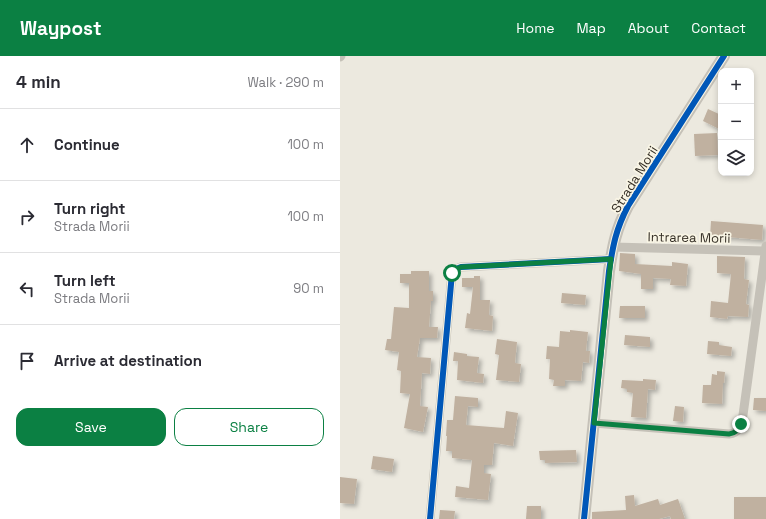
<!DOCTYPE html>
<html lang="en">
<head>
<meta charset="utf-8">
<style>
  body { margin:0; font-family:"Space Grotesk",sans-serif; background:#f7f7f7; color:#2b2b33 }
  .controls { position:absolute; right:12px; top:12px; display:grid; overflow:hidden; border-radius:8px; box-shadow:0 2px 6px #0003 }
  .controls button { width:36px; height:36px; display:grid; place-items:center; padding:0; border:0; border-bottom:1px solid #e1e1e2; background:#fff; color:#2b2b33; font:20px sans-serif }
  .stop { position:absolute; width:12px; height:12px; margin:-9px; border:3px solid #0b8043; border-radius:50%; background:#fff }
  .stop.end { background:#0b8043; border-color:#fff; box-shadow:0 1px 4px #0008 }
  .list { margin:0; padding:0; list-style:none }
  h2 { display:flex; justify-content:space-between; align-items:center; height:52px; margin:0; padding:0 16px; font-size:17px }
  h2 small { font-size:13px; font-weight:400; color:#7c7c81 }
  .list li { display:grid; grid-template-columns:26px 1fr auto; gap:12px; align-items:center; box-sizing:border-box; height:72px; padding:0 16px; border-top:1px solid #e1e1e2 }
  .list b { display:block; font-size:15px; white-space:nowrap }
  .list p { margin:0; font-size:13px; white-space:nowrap; color:#7c7c81 }
  .list em { font-size:13px; font-style:normal; color:#7c7c81 }
  .actions { display:flex; gap:8px; padding:12px 16px }
  .actions a { flex:1; padding:9px 0; border:1px solid #0b8043; border-radius:12px; text-align:center; font-size:14px; color:#0b8043 }
  .actions .main { background:#0b8043; color:#fff }
  .icon { flex:none; width:22px; height:22px; fill:none; stroke:currentColor; stroke-width:2; stroke-linecap:round; stroke-linejoin:round }
  .map { position:relative; flex:none; width:426px; height:463px; overflow:hidden }
  header { display:flex; align-items:center; gap:24px; box-sizing:border-box; height:56px; padding:0 20px; background:#0b8043; color:#fff }
  header strong { font-size:19px }
  nav { display:flex; gap:22px; margin-inline-start:auto; font-size:14px }
  main { display:flex }
  aside { flex:1; background:#fff }
  .map>svg:first-child { display:block }
  .building { fill:#c0b1a0; filter:url(#shadow) }
  .lines { fill:none; stroke-linecap:round; stroke-linejoin:round }
  .minor { stroke:#c5c1b8; stroke-width:9 }
  .tertiary { stroke:#c5c1b8; stroke-width:12 }
  .cycleway-casing { stroke:#f9f5e5; stroke-width:8 }
  .cycleway { stroke:#0057b8; stroke-width:6 }
  .route { stroke:#0b8043; stroke-width:5 }
  .labels { text-anchor:middle; stroke-width:3.5; stroke-linejoin:round; paint-order:stroke }
  .street-label { font-size:13px; fill:#352f26; stroke:#f9f5e5 }
</style>
</head>
<body>
<header>
<strong>Waypost</strong>
<nav><a>Home</a><a>Map</a><a>About</a><a>Contact</a></nav>
</header>
<main>
<aside>
<h2>4 min<small>Walk · 290 m</small></h2>
<ul class="list">
<li><svg class="icon" aria-label="ahead" viewBox="0 0 24 24"><path d="M12 20V5M6 11l6-6 6 6"/></svg><div><b>Continue</b></div><em>100 m</em></li>
<li><svg class="icon" aria-label="right" viewBox="0 0 24 24"><path d="M7 20v-9h11M14 6l5 5-5 5"/></svg><div><b>Turn right</b><p>Strada Morii</p></div><em>100 m</em></li>
<li><svg class="icon" aria-label="left" viewBox="0 0 24 24"><path d="M17 20v-9H6M10 6l-5 5 5 5"/></svg><div><b>Turn left</b><p>Strada Morii</p></div><em>90 m</em></li>
<li><svg class="icon" aria-label="arrive" viewBox="0 0 24 24"><path d="M6 21V4h12l-3 4 3 4H6"/></svg><div><b>Arrive at destination</b></div></li>
</ul>
<div class="actions"><a class="main">Save</a><a>Share</a></div>
</aside>
<div class="map">
<svg width="426" height="463" viewBox="0 0 426 463">
  <defs>
    <filter id="shadow"><feDropShadow dx="3" dy="3" stdDeviation="2" flood-color="#0004"/></filter>
  </defs>
  <rect width="100%" height="100%" fill="#ece9df"/>
  <g class="building">
    <polygon points="368,53 381,59 381,74 363,65"/>
    <polygon points="377,77 378,99 355,100 354,78"/>
    <polygon points="371,165 423,169 422,184 387,181 387,182 370,181"/>
    <polygon points="280,197 295,198 295,208 332,210 332,206 348,208 346,230 330,229 331,223 313,222 313,233 301,233 301,218 279,215"/>
    <polygon points="377,200 405,201 404,223 409,224 406,248 409,249 408,261 388,260 387,263 370,261 371,245 388,247 391,218 377,217"/>
    <polygon points="71,215 89,215 89,235 93,235 93,245 91,245 89,271 98,271 97,282 80,282 77,301 91,302 90,318 82,317 80,350 88,351 83,376 64,372 70,338 60,337 61,315 57,314 59,296 45,294 47,283 51,283 54,251 69,252 69,227 60,227 60,218 71,218"/>
    <polygon points="134,220 140,220 140,244 150,244 149,259 153,260 152,275 125,272 127,257 130,258 133,231 122,231 122,222 134,222"/>
    <polygon points="222,237 246,239 245,249 221,247"/>
    <polygon points="280,250 305,250 305,262 279,262"/>
    <polygon points="230,274 248,276 246,295 250,295 249,307 243,306 241,325 225,324 225,330 213,330 214,324 209,323 210,303 206,303 207,290 219,291 220,275 230,276"/>
    <polygon points="285,279 310,281 310,291 284,289"/>
    <polygon points="157,283 177,286 175,307 181,308 179,326 156,324 159,299 155,298"/>
    <polygon points="368,285 379,286 379,289 392,291 391,300 367,298"/>
    <polygon points="114,296 127,298 127,300 139,301 137,317 144,318 143,327 117,324 118,305 113,305"/>
    <polygon points="377,315 385,316 384,327 383,327 382,348 362,347 363,329 371,329 372,318 377,319"/>
    <polygon points="303,323 316,324 315,334 308,333 306,362 291,361 293,337 287,336 287,333 281,332 282,324 303,325"/>
    <polygon points="115,340 138,342 138,351 128,350 126,369 164,372 166,355 178,357 173,390 154,387 152,409 144,409 144,417 151,418 148,444 115,441 116,430 129,432 132,404 112,402 112,395 106,395 107,380 106,380 107,364 113,364"/>
    <polygon points="414,342 426,342 426,355 413,354"/>
    <polygon points="335,350 344,351 343,366 333,365"/>
    <polygon points="236,394 237,406 205,407 205,404 200,404 199,395"/>
    <polygon points="33,400 54,403 52,416 31,413"/>
    <polygon points="0,421 17,423 14,448 0,447"/>
    <polygon points="294,439 295,450 318,443 320,449 338,443 345,463 331,463 330,460 319,463 252,463 252,456 286,454 285,440"/>
    <rect x="394" y="441" width="32" height="22"/>
    <polygon points="187,450 201,450 201,463 186,463"/>
    <polygon points="100,454 115,455 114,463 99,463"/>
  </g>
  <g class="lines">
    <g class="minor">
      <polyline points="0,1 1,0"/>
      <polyline points="273,191 425,195"/>
      <path d="M 254,367 L 389,378 C 400,377 401,368 403,359 L 426,190"/>
      <polyline points="90,463 112,217 116,213 121,211 271,203"/>
    </g>
    <path class="tertiary" d="M 244,463 L 269,215 C 273,189 276,173 288,150 L 384,0"/>
    <g class="cycleway-casing">
      <g id="cycleway">
        <polyline points="90,463 112,217 116,213 121,211 271,203"/>
        <path d="M 244,463 L 269,215 C 273,189 276,173 288,150 L 384,0"/>
      </g>
    </g>
    <use href="#cycleway" class="cycleway"/>
  </g>
  <g class="lines">
    <path class="route" d="M 112,217 L 116,213 L 121,211 L 271,203 L 254,367 L 389,378 C 396,377 398,374 401,368"/>
  </g>
  <g class="labels">
    <g class="street-label">
      <text transform="translate(294 123) rotate(-58)" y="5">Strada Morii</text>
      <text transform="translate(349 181) rotate(1)" y="5">Intrarea Morii</text>
    </g>
  </g>
</svg>
<div class="controls">
<button>+</button>
<button>−</button>
<button><svg class="icon" aria-label="layers" viewBox="0 0 24 24"><path d="M12 4l9 5-9 5-9-5zM3 14l9 5 9-5"/></svg></button>
</div>
<div class="stop" style="left:112px;top:217px"></div>
<div class="stop end" style="left:401px;top:368px"></div>
</div>
</main>
</body>
</html>
